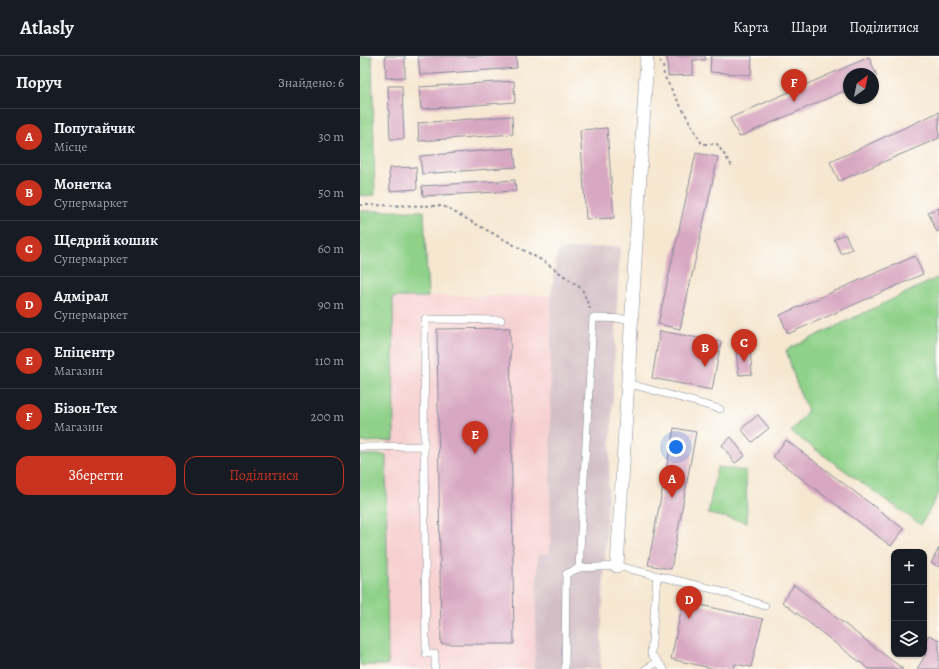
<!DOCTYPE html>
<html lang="uk">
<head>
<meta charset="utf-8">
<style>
  body { margin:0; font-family:Alegreya,serif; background:#20242c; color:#f1f3f6 }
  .controls { position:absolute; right:12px; bottom:12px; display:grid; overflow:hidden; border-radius:8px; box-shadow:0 1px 3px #0004 }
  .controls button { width:36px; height:36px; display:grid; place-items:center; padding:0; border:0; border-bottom:1px solid #363941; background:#171b24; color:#f1f3f6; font:20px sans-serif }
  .compass { position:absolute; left:483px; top:12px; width:36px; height:36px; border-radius:50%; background:#171b24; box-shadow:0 1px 3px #0004; rotate:33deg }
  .you { position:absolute; left:316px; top:391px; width:14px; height:14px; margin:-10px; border:3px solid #fff; border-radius:50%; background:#1a73e8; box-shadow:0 0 0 6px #1a73e833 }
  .badge { display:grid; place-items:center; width:26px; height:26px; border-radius:50%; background:#c8321e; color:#fff; font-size:13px; font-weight:700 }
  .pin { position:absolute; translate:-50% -33px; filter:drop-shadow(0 1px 2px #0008) }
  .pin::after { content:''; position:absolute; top:21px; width:14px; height:12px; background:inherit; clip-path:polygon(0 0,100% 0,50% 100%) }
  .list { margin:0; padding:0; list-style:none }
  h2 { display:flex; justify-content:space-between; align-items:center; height:52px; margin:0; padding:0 16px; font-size:17px }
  h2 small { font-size:13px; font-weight:400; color:#9ea1a6 }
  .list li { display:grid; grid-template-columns:26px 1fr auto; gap:12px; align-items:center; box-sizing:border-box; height:56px; padding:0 16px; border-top:1px solid #363941 }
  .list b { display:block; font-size:15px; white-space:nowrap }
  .list p { margin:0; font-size:13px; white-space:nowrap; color:#9ea1a6 }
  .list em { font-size:13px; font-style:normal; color:#9ea1a6 }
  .actions { display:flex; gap:8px; padding:12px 16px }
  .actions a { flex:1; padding:9px 0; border:1px solid #c8321e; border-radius:12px; text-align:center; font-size:14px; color:#c8321e }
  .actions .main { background:#c8321e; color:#fff }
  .icon { flex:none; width:22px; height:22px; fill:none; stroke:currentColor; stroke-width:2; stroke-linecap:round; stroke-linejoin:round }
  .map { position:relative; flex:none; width:579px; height:613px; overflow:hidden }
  header { display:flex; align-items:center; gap:24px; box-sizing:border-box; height:56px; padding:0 20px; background:#171b24; border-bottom:1px solid #363941 }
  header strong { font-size:19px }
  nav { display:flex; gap:22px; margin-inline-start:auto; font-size:14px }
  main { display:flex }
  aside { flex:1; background:#171b24 }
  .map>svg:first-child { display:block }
  .built { fill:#f7d0d0 }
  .industrial { fill:#d2bec5 }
  .green { fill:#8fd189; stroke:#558074 }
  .building { fill:#d8a7c2 }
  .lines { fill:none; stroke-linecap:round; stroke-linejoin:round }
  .lane-casing { stroke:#888b98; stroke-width:8 }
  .street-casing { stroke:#888b98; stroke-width:14 }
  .path { stroke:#888b98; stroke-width:2; stroke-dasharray:3 3; stroke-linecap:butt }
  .lane { stroke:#fff; stroke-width:7 }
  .street { stroke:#fff; stroke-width:13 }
</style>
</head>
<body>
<header>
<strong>Atlasly</strong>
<nav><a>Карта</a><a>Шари</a><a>Поділитися</a></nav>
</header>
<main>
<aside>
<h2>Поруч<small>Знайдено: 6</small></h2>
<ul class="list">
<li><span class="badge">A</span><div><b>Попугайчик</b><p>Місце</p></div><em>30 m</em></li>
<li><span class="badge">B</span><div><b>Монетка</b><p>Супермаркет</p></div><em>50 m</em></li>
<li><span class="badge">C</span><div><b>Щедрий кошик</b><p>Супермаркет</p></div><em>60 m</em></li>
<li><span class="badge">D</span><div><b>Адмірал</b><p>Супермаркет</p></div><em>90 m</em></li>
<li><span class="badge">E</span><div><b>Епіцентр</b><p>Магазин</p></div><em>110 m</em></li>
<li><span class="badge">F</span><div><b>Бізон-Тех</b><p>Магазин</p></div><em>200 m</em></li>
</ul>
<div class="actions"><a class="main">Зберегти</a><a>Поділитися</a></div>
</aside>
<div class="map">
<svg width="579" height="613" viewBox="0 0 579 613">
  <rect width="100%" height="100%" fill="#fdfcf7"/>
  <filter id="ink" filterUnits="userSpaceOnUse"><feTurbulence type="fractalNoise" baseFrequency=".025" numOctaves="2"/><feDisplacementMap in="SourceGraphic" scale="8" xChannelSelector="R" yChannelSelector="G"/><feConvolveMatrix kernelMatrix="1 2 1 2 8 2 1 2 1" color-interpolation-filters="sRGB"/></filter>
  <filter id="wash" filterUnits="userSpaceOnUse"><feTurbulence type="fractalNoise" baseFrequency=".012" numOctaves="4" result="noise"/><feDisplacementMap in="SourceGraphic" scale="16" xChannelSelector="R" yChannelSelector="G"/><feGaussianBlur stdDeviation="0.9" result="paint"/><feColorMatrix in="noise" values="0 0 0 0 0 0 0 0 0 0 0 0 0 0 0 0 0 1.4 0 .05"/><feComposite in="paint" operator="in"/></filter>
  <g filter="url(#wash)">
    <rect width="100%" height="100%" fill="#f6e7d1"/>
    <polygon class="built" points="191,239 190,498 178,498 174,613 28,613 26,385 34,385 33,241"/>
    <polygon class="industrial" points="260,190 240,607 241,613 174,613 178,498 190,498 191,239 198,194"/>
    <g class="green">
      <polygon points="0,0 12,0 15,139 0,140"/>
      <polygon points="0,155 64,155 68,241 33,241 34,385 0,386"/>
      <path d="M 579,221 L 579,437 L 561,469 L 431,376 L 448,354 C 437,336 433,314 426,294 Z"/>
      <polygon points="0,399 26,399 28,609 0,609"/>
      <polygon points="357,411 386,415 387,466 348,458"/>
    </g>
    <g id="blocks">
      <g class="building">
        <polygon points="25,0 45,0 45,21 26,22"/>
        <polygon points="58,0 156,0 157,12 60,19"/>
        <polygon points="307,0 345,0 346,4 333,4 333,19 308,20"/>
        <polygon points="351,0 392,0 391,19 350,16"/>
        <polygon points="509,1 517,20 513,22 513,18 489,18 489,33 379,81 370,62"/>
        <polygon points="154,25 155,46 61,53 59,31"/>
        <polygon points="28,30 42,30 44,83 30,83"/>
        <polygon points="579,56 579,82 479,125 470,106"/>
        <polygon points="152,60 153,78 59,85 58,67"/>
        <polygon points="247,72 254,162 226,163 220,74"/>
        <polygon points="154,92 156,111 62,118 60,100"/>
        <polygon points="336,97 358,101 320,273 298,268"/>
        <polygon points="56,111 57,133 30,135 29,112"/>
        <polygon points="155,124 156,135 63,140 62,130"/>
        <polygon points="579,152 579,175 577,176 568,156"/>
        <polygon points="485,178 492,193 481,198 474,183"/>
        <polygon points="555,200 563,218 428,278 420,259"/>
        <polygon points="150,272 154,588 81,588 77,273"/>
        <polygon points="300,275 361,286 352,334 292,322"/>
        <polygon points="390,293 392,318 379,319 376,295"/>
        <polygon points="398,359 409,372 392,386 381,373"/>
        <polygon points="314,372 336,376 311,513 288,509"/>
        <polygon points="371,381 385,400 375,407 362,389"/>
        <polygon points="426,384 544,473 531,490 413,401"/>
        <polygon points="579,492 579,511 571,507"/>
        <polygon points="434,529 543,613 509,613 422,546"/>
        <polygon points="323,545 403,563 391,611 375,608 373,613 355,613 311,603"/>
        <polygon points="569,579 579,584 579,613 557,613 566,598 564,597 564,588"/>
      </g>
    </g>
  </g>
  <g filter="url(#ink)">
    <use href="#blocks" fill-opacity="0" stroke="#888b98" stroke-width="1"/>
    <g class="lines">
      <g class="lane-casing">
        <g id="lane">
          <polyline points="267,327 360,353"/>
          <polyline points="64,390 65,263 141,264"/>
          <polyline points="0,391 64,390 66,598 75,598 75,613"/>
          <polyline points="219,512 257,510 357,534 405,550"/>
          <polyline points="297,520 291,598 304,613"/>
          <polyline points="205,613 206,518 219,512 233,262 272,263"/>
          <polyline points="286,613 298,606"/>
        </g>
      </g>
      <g class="street-casing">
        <polyline id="street" points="257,510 287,0"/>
      </g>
      <g class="path">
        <polyline points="300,5 303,9 304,20 342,88 357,88 372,110"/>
        <polyline points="0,149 83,150 185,206 222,233 230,253"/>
      </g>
      <use href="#lane" class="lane"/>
      <use href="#street" class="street"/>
    </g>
  </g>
</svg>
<div class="controls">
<button>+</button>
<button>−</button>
<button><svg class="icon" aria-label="layers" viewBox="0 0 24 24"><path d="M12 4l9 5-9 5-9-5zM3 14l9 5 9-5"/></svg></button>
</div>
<svg class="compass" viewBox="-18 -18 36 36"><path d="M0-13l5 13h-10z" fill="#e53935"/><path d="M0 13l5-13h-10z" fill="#9ea1a6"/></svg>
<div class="you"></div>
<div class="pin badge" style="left:312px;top:442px">A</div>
<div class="pin badge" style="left:345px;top:311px">B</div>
<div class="pin badge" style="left:384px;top:306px">C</div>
<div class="pin badge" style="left:329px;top:563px">D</div>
<div class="pin badge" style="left:115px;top:398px">E</div>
<div class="pin badge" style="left:434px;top:46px">F</div>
</div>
</main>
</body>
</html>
